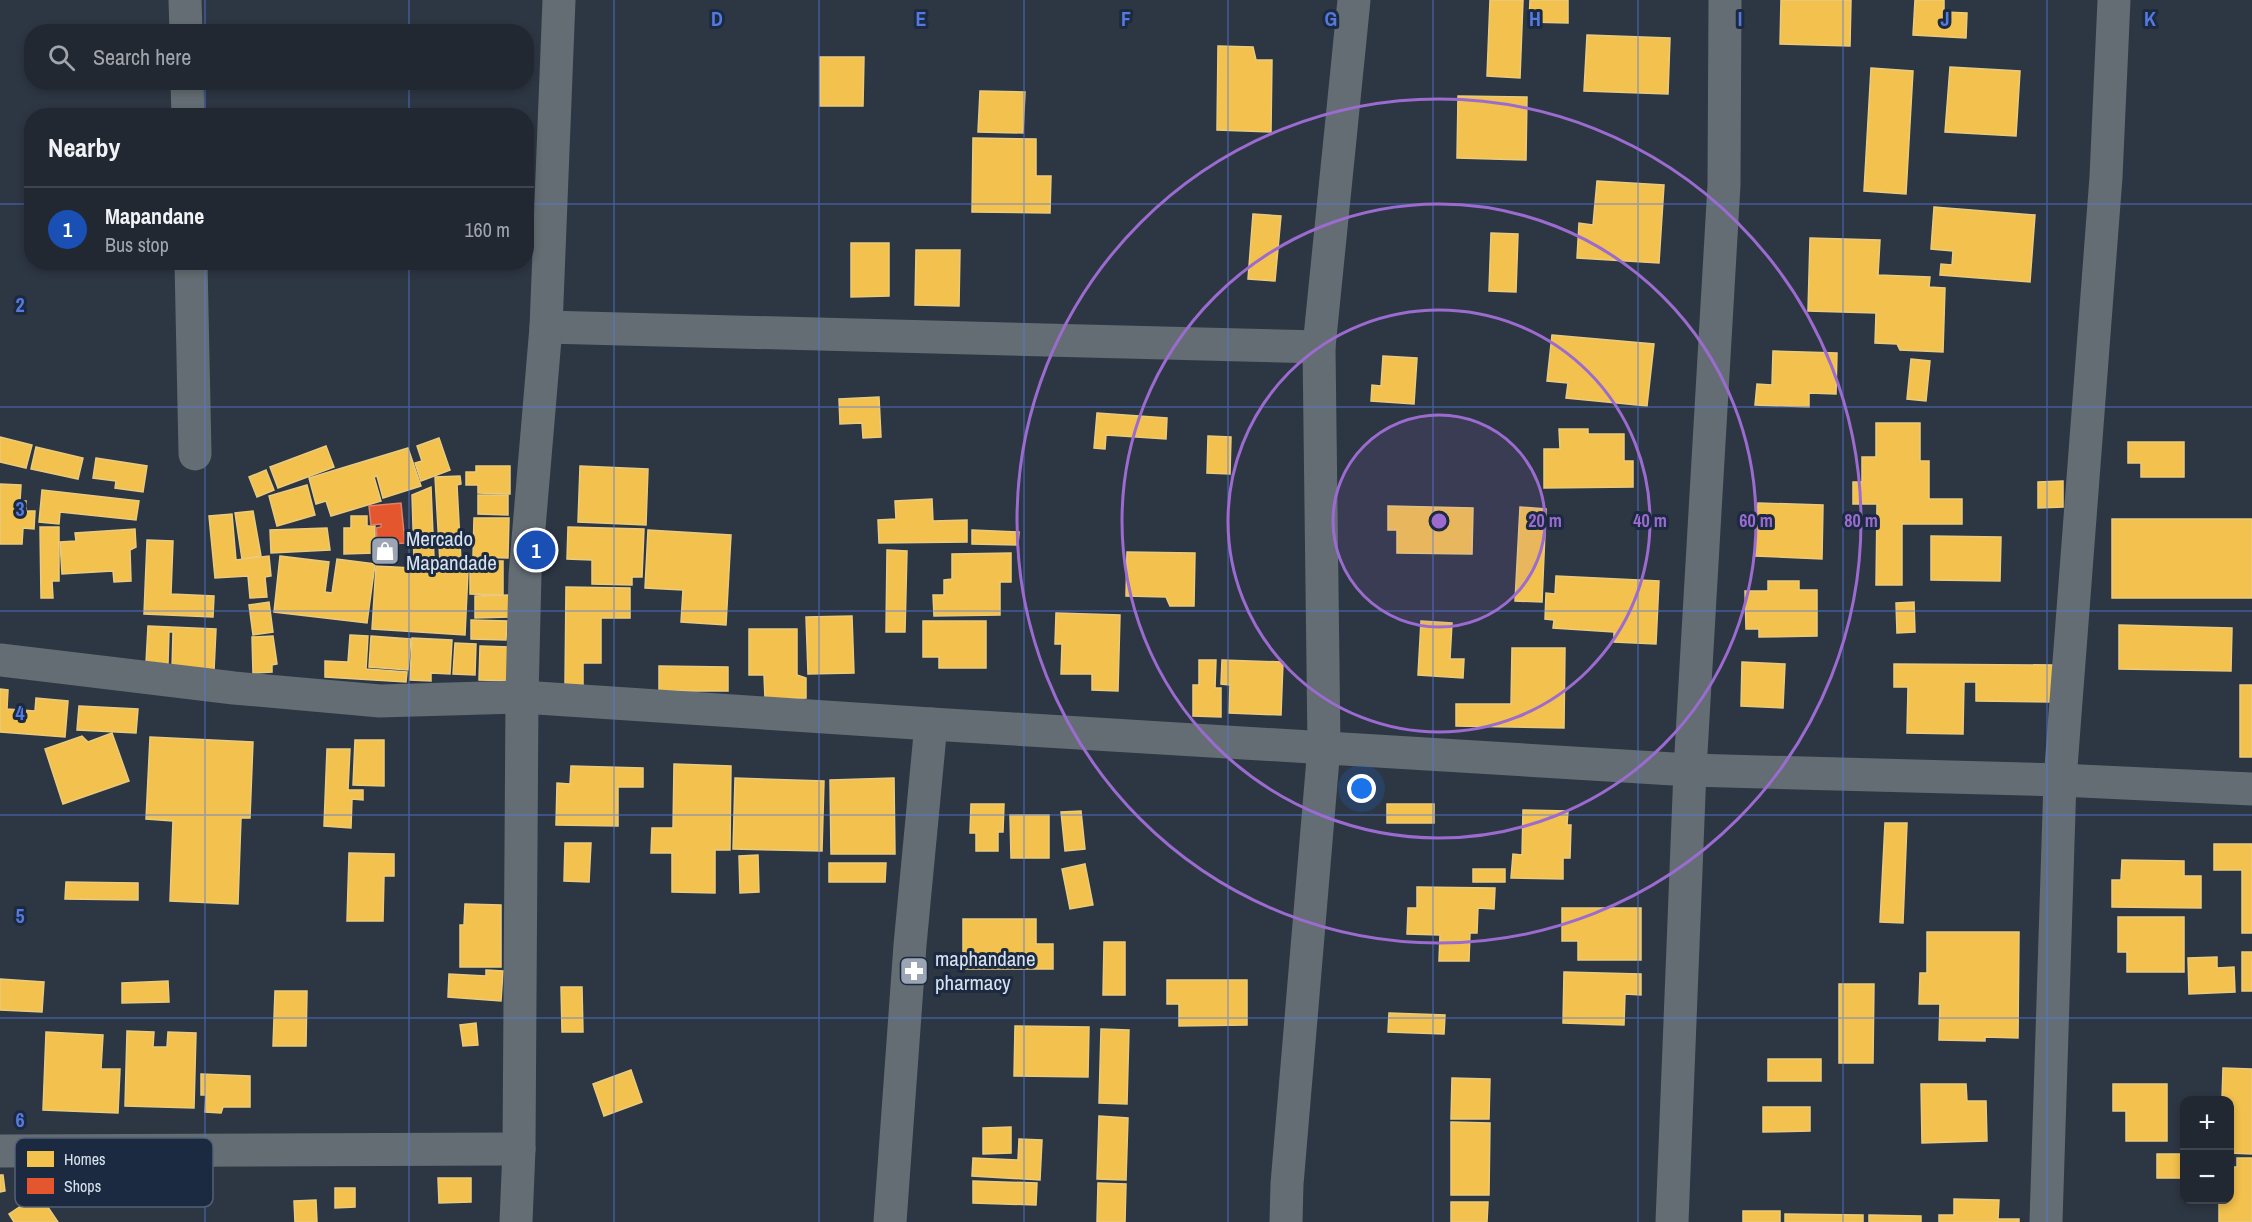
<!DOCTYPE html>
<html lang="en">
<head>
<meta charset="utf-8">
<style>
  body { margin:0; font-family:"Archivo Narrow",sans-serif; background:#2a303a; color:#f1f3f6 }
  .controls { position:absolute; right:18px; bottom:18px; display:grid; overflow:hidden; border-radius:12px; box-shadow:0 3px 9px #0003 }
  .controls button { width:54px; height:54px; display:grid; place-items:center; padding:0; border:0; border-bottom:2px solid #3f444d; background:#222832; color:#f1f3f6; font:30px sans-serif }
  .you { position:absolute; left:1362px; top:789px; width:21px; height:21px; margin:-15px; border:4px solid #fff; border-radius:50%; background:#1a73e8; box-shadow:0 0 0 9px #1a73e833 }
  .badge { display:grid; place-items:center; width:39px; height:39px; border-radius:50%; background:#d6ab8b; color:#fff; font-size:20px; font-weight:700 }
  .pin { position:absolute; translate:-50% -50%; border:3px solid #fff; box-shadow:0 2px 6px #0006 }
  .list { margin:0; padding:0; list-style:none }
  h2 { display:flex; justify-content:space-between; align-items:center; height:78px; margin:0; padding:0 24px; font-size:26px }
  h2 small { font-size:20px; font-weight:400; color:#a2a6ac }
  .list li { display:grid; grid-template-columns:39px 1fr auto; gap:18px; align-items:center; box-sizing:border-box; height:84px; padding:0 24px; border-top:2px solid #3f444d }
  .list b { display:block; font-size:22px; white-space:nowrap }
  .list p { margin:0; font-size:20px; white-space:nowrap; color:#a2a6ac }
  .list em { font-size:20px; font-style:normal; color:#a2a6ac }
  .icon { flex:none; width:33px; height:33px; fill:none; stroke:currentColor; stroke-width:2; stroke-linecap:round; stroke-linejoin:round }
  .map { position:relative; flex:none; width:2252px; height:1222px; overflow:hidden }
  .search { position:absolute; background:#222832; box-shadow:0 3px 9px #0003; left:24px; top:24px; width:510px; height:66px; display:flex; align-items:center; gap:15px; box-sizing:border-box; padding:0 21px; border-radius:24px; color:#a2a6ac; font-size:22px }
  .panel { position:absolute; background:#222832; box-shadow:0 3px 9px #0003; left:24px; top:108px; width:510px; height:162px; border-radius:24px }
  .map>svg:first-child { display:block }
  .homes { fill:#f2c14e; stroke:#eacb7e; stroke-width:1.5 }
  .shops { fill:#e4572e; stroke:#e08068; stroke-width:1.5 }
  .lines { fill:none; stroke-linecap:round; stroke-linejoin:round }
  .street { stroke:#636d73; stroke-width:33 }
  .grid { fill:none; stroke:#557adf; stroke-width:1.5; stroke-opacity:0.55 }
  .ring { fill:none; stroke:#9b6bd0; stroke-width:3 }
  .labels { text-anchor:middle; stroke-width:6; stroke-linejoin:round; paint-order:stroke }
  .poi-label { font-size:21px; fill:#d7e1ef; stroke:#1b2a40; text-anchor:start }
  .key { fill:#1b2a40; stroke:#536175; stroke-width:1.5 }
  .key-label { font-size:16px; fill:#d7e1ef }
  .grid-label { font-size:20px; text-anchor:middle; font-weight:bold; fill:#557adf; stroke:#1b2a40; stroke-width:6; stroke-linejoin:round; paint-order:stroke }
  .centre { fill:#9b6bd0; stroke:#1b2a40; stroke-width:3 }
  .ring-label { font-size:18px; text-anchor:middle; font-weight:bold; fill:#9b6bd0; stroke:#1b2a40; stroke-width:6; stroke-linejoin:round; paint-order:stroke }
</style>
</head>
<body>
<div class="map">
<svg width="2252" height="1222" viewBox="0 0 2252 1222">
  <rect width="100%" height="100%" fill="#2d3643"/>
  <g class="homes">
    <polygon points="1490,0 1523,0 1520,78 1487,76"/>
    <polygon points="1530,0 1568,0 1568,23 1529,22"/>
    <polygon points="1781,0 1851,0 1850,46 1780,44"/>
    <polygon points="1915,0 1944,0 1944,12 1967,13 1966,38 1913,35"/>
    <polygon points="1587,35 1670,38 1668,94 1584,91"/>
    <polygon points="1218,46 1253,47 1256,60 1272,60 1271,132 1217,130"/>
    <polygon points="820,57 864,57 863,106 820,106"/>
    <polygon points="1950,67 2020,71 2016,136 1945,132"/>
    <polygon points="1871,68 1913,71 1906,194 1864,191"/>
    <polygon points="980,91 1025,92 1023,133 978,132"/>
    <polygon points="1458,96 1527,97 1526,160 1457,158"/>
    <polygon points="973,138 1036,139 1036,176 1051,176 1050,213 972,212"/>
    <polygon points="1597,181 1664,185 1659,263 1577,258 1579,223 1593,225"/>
    <polygon points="1934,207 2035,215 2030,282 1940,275 1941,264 1952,265 1953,251 1931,249"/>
    <polygon points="1253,214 1281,216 1275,281 1248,279"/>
    <polygon points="1491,233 1518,234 1516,292 1489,291"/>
    <polygon points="1810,238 1880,240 1878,275 1930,277 1929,287 1945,288 1943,352 1900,350 1897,344 1875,343 1876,313 1808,311"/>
    <polygon points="851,243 889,243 889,296 851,297"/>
    <polygon points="916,250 960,250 959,306 915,305"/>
    <polygon points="1552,335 1654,344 1647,406 1566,398 1568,383 1547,381"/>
    <polygon points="1773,351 1837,353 1836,394 1809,393 1809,407 1755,405 1757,384 1772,385"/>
    <polygon points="1383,356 1417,358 1414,404 1371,401 1372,385 1381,386"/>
    <polygon points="1911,359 1930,361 1926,401 1907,399"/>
    <polygon points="879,397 881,437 863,438 862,423 840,424 839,399"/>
    <polygon points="1097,413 1167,418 1166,439 1106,435 1105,449 1094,448"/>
    <polygon points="1876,423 1920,423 1920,461 1929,461 1929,499 1962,499 1962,524 1902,524 1902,585 1876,585 1877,504 1853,504 1853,482 1862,482 1862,457 1876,457"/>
    <polygon points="1559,429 1588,429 1588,434 1624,434 1624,461 1633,461 1633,487 1544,488 1544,449 1560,449"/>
    <polygon points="1208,436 1231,437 1230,474 1207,473"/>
    <polygon points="0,437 32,445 26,468 0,462"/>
    <polygon points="439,438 450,470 421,481 415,463 422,461 417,446"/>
    <polygon points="2128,442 2184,442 2184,477 2141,477 2141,463 2128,463"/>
    <polygon points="326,446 334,467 278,488 270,467"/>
    <polygon points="36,447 83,458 78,479 31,469"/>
    <polygon points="408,448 421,486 383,498 377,476 374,477 381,501 331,516 326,501 316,504 309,478"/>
    <polygon points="96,458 147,466 143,492 115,488 116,481 93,478"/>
    <polygon points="476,466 510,466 510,494 478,493 478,485 466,485 466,472 476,472"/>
    <polygon points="580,466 648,469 646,525 578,522"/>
    <polygon points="266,470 274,490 257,497 249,477"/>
    <polygon points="460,476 461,484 457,485 461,561 440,563 435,477"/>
    <polygon points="2063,481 2063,507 2038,508 2038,482"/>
    <polygon points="0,484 21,485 20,501 26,501 26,511 35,511 34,529 23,528 22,544 0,544"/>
    <polygon points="307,485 315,515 277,526 269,496"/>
    <polygon points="431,487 434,558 414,559 412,495"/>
    <polygon points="42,490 139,501 136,520 60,512 59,524 39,522"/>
    <polygon points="478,495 508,495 508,515 478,514"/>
    <polygon points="932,499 933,521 967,520 967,542 879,543 878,520 896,519 895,501"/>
    <polygon points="1758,503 1823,505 1822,559 1755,556"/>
    <polygon points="1388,506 1473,508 1472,554 1397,553 1397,530 1388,530"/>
    <polygon points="1520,507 1546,509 1542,602 1515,601"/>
    <polygon points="253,511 261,556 242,559 235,513"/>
    <polygon points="232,514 236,560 269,556 271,576 265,577 267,597 250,598 248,576 215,578 209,516"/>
    <polygon points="351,516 367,516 367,526 375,526 375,553 344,554 344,528 351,528"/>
    <polygon points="474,518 509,518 508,558 473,557"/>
    <rect x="2112" y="519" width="140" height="79"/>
    <polygon points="40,527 59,527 59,581 52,581 53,598 41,598"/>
    <polygon points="568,527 644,529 642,577 632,577 632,585 592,584 592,560 567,559"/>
    <polygon points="327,528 330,550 271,553 270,530"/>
    <polygon points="135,529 136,547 130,550 131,581 114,582 113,571 62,574 60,542 76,541 75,533"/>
    <polygon points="648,530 731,535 726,625 681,622 683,590 645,588"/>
    <polygon points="972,530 1019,532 1018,545 972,544"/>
    <polygon points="1931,536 2001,537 2000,581 1931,580"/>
    <polygon points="147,540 173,541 171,594 214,596 213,617 144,614"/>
    <polygon points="887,550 907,551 905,632 886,632"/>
    <polygon points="1127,552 1195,553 1194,606 1170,606 1166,597 1126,596"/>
    <polygon points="1011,553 1011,582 1000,582 1000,615 934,616 933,595 944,595 944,580 952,579 952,554"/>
    <polygon points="280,556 329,562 325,592 332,593 337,559 375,564 367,623 274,612"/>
    <polygon points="470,561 503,561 503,595 470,594"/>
    <polygon points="376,566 468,571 465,635 372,629"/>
    <polygon points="1556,576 1659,581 1656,644 1614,642 1614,632 1553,628 1554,620 1545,619 1546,593 1555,594"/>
    <polygon points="1768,581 1799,581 1799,590 1817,590 1817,636 1759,637 1759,629 1746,629 1745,591 1768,591"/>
    <polygon points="566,587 630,588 630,618 601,618 601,663 583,663 583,685 565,684"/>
    <polygon points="510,595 511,617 475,618 475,596"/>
    <polygon points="269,602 273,632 253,635 249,605"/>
    <polygon points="1914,602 1915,632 1897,633 1896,603"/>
    <polygon points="1056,613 1120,615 1118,691 1092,690 1092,674 1061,674 1062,644 1055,644"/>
    <polygon points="852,616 854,673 808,674 806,617"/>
    <polygon points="471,620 507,621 506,640 471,639"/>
    <polygon points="923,621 986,621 986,668 939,668 939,657 923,657"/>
    <polygon points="1421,621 1452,623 1450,659 1464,659 1463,678 1418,675"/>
    <polygon points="2119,625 2232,628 2231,671 2119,669"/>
    <polygon points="148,626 216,629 214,671 172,669 173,632 169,632 168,664 146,663"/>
    <polygon points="749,629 797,629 797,675 806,678 806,698 765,699 764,675 749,675"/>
    <polygon points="350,635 368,636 366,669 407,672 406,682 325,677 325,661 348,662"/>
    <polygon points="273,636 277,664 272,665 272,672 253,673 252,637"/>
    <polygon points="371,636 411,639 408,670 369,667"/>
    <polygon points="412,638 452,640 450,674 431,673 431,681 410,680"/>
    <polygon points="455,643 476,644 475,675 453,674"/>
    <polygon points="480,646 509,647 516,681 479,680"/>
    <polygon points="1512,648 1565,648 1564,728 1456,726 1456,704 1511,704"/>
    <polygon points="1199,660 1216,660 1215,688 1221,688 1221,717 1193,716 1193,685 1199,685"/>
    <polygon points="1222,660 1283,662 1281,715 1229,713 1230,685 1221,684"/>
    <polygon points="1742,662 1785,664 1783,708 1741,706"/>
    <polygon points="1894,664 2053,665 2053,702 1976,701 1976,682 1964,682 1963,734 1907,733 1908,687 1894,687"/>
    <polygon points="659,666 728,667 728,691 659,691"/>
    <rect x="2240" y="685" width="12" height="72"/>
    <polygon points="0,689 8,690 7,709 35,711 36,698 68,701 65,737 0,732"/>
    <polygon points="79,706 138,709 136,733 77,730"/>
    <polygon points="112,733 129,781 63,804 45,749 82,736 88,742"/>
    <polygon points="150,737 253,742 250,818 241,818 238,904 170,901 173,821 146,819"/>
    <polygon points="355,740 384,740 384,786 353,785"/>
    <polygon points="327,749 350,749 348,790 363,790 363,800 352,799 351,828 324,826"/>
    <polygon points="674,764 731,766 730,850 715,850 715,893 672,892 672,853 651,853 652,828 673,828"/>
    <polygon points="571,766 643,768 643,787 618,787 618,826 556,825 557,783 570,784"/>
    <polygon points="735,778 824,781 822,851 733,849"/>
    <polygon points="894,778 895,854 831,854 830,780"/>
    <polygon points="971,804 1004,804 1003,832 998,832 998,851 976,851 976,833 970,833"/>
    <rect x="1387" y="804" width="47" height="19"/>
    <polygon points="1523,810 1568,811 1567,825 1571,825 1570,858 1563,858 1563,879 1511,878 1513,854 1522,855"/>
    <polygon points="1081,811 1085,849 1065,851 1061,812"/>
    <polygon points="1010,815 1049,815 1049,858 1011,858"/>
    <polygon points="1885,823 1907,823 1903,923 1880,922"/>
    <polygon points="565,843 591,843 589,882 564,881"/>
    <polygon points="2214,844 2252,844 2252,933 2242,933 2242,870 2214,870"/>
    <polygon points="349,853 394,854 394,876 384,876 383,921 347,921"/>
    <polygon points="758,855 759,892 740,893 739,856"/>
    <polygon points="2122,860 2184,861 2184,876 2201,876 2201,908 2112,907 2112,880 2121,880"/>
    <polygon points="829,863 886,863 885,882 829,882"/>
    <polygon points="1085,864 1093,905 1070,909 1062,869"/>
    <rect x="1473" y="869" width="32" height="13"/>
    <polygon points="66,882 138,883 138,900 65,899"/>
    <polygon points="1417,887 1495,888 1494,909 1478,908 1477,933 1470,933 1469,961 1439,961 1440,935 1407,934 1408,908 1417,908"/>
    <polygon points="465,904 501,905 501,967 460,967 460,925 464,925"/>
    <polygon points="1562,908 1641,908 1641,960 1578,960 1578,941 1562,941"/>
    <polygon points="2118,917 2184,917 2184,972 2127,972 2127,952 2118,952"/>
    <polygon points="963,919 1036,919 1036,944 1053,944 1053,969 963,969"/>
    <polygon points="1927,932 2019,932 2018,1038 1985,1037 1985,1041 1939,1040 1940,1004 1919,1004 1920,973 1927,973"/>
    <polygon points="1104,942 1125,942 1125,995 1103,995"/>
    <rect x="2242" y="952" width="10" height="39"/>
    <polygon points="2217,957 2217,968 2234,967 2235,992 2189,994 2188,958"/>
    <polygon points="486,970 503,971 501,1001 448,997 449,974 486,976"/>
    <polygon points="1564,972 1641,974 1641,995 1625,994 1624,1025 1563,1023"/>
    <polygon points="0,979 44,982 42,1012 0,1010"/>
    <polygon points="1167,980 1247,980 1247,1025 1179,1026 1179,1004 1167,1004"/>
    <polygon points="168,981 169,1002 122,1003 122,983"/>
    <polygon points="1839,984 1874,984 1873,1063 1839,1063"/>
    <polygon points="561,987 582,987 583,1032 562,1032"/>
    <polygon points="275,991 307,991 306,1046 273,1046"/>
    <polygon points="1389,1013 1445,1015 1444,1034 1388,1032"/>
    <polygon points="476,1023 478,1045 463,1046 460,1025"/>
    <polygon points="1015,1026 1089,1027 1088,1077 1014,1076"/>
    <polygon points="1101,1029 1129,1030 1127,1104 1099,1103"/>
    <polygon points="127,1031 154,1032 153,1047 167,1047 168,1032 196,1033 194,1108 125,1106"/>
    <polygon points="46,1032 103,1035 101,1069 120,1069 118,1113 43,1110"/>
    <rect x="1768" y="1059" width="53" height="22"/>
    <polygon points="2223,1068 2252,1069 2252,1154 2230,1153 2230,1100 2222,1100"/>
    <polygon points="631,1070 642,1102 604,1116 593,1084"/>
    <polygon points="201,1074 250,1076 250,1107 223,1107 221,1113 205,1112 206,1095 201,1095"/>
    <polygon points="1452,1078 1490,1079 1489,1119 1451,1119"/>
    <polygon points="1921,1084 1966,1084 1967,1101 1986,1101 1987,1141 1922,1143"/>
    <polygon points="2113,1084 2167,1084 2167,1141 2126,1141 2126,1111 2113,1111"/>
    <polygon points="1763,1107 1810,1107 1810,1131 1763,1132"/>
    <polygon points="1099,1116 1128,1118 1126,1180 1097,1179"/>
    <polygon points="1451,1122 1490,1123 1489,1195 1451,1195"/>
    <polygon points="1011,1127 1011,1153 983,1154 983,1128"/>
    <polygon points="1019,1139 1042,1140 1040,1180 972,1176 973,1158 1018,1160"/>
    <rect x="2157" y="1154" width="27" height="24"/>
    <polygon points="2237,1158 2252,1158 2252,1222 2219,1222 2219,1200 2230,1200 2230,1167 2237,1167"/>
    <polygon points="0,1175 3,1175 5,1191 0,1192"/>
    <polygon points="438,1178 471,1178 471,1202 439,1203"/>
    <polygon points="973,1181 1037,1183 1036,1205 973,1203"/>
    <polygon points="1098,1183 1126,1184 1125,1222 1097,1222"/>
    <polygon points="335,1188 355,1188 355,1207 335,1208"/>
    <polygon points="39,1194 58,1222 14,1222 9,1214"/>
    <polygon points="1954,1199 1999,1200 1998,1219 2019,1219 2019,1222 1939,1222 1939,1215 1954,1215"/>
    <polygon points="316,1200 317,1222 295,1222 294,1201"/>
    <polygon points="1451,1202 1488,1202 1487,1222 1451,1222"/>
    <rect x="1743" y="1211" width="37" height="11"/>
    <polygon points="1785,1214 1863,1215 1863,1222 1785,1222"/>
    <polygon points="1869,1215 1921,1216 1921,1222 1869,1222"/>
  </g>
  <polygon class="shops" points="401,503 405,543 389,544 390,555 379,556 376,528 381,527 381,524 371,525 369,506"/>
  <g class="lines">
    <g class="street">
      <polyline points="185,0 186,32"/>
      <polyline points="187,82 188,116"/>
      <polyline points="191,262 195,454"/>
      <polyline points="546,327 1319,347"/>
      <polyline points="0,660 234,688 380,701 522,697 931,724 1690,770 2060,780 2252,789"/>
      <polyline points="0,1151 519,1149"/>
      <polyline points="516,1222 519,1149 522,697 525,575 546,327 559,0"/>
      <polyline points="890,1222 910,945 931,724"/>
      <polyline points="1286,1222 1287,1184 1324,747 1319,347 1354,0"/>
      <polyline points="1672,1222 1690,770 1724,185 1725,0"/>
      <polyline points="2046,1222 2060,780 2106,177 2114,0"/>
    </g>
  </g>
  <path class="grid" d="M 205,0 L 205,32M 409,0 L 409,32M 614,0 L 614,1222M 819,0 L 819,1222M 1024,0 L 1024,1222M 1228,0 L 1228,1222M 1433,0 L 1433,1222M 1638,0 L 1638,1222M 1843,0 L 1843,1222M 2047,0 L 2047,1222M 205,82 L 205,116M 409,82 L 409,116M 0,204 L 32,204M 526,204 L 2252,204M 205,262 L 205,1222M 409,262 L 409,1222M 0,407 L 2252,407M 0,611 L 2252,611M 0,815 L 2252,815M 0,1018 L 2252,1018"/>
  <circle cx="1439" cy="521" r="106" fill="#9b6bd0" fill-opacity=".12"/>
  <g class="ring">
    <circle cx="1439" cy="521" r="106"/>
    <circle cx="1439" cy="521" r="211"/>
    <circle cx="1439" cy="521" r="317"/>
    <circle cx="1439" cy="521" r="422"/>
  </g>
  <defs>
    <g id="shop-square" transform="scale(1.5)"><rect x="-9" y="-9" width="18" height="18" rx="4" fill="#9ca5b3" stroke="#1b2a40"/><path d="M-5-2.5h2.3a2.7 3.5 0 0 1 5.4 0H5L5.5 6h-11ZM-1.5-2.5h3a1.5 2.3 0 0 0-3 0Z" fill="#fff"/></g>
    <g id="pharmacy-square" transform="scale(1.5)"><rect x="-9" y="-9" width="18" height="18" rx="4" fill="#9ca5b3" stroke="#1b2a40"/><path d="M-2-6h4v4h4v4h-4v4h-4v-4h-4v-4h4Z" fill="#fff"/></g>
  </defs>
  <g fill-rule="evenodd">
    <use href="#shop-square" x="385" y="551"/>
    <use href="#pharmacy-square" x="914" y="971"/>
  </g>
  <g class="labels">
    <g class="poi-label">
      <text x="406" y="546">Mercado<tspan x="406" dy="24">Mapandade</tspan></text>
      <text x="935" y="966">maphandane<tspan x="935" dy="24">pharmacy</tspan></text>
    </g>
  </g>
  <rect x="15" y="1138" width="198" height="69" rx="9" class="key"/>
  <rect x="27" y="1151" width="27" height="16" fill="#f2c14e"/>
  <rect x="27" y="1178" width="27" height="16" fill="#e4572e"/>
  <g class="key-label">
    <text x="64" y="1165">Homes</text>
    <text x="64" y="1192">Shops</text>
  </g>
  <g class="grid-label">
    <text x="717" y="26">D</text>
    <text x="921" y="26">E</text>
    <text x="1126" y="26">F</text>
    <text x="1331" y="26">G</text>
    <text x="1535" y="26">H</text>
    <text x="1740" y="26">I</text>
    <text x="1945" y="26">J</text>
    <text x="2150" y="26">K</text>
    <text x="20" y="312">2</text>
    <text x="20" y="516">3</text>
    <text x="20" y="720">4</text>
    <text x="20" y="923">5</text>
    <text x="20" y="1127">6</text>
  </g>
  <circle cx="1439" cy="521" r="9" class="centre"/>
  <g class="ring-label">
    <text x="1545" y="527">20 m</text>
    <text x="1650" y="527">40 m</text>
    <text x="1756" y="527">60 m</text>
    <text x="1861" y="527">80 m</text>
  </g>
</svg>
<div class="controls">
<button>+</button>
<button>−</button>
</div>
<div class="you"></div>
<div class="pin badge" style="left:536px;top:550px;background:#1a4fb4">1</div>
<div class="search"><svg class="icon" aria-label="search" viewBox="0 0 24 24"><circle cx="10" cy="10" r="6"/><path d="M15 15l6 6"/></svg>Search here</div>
<section class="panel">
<h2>Nearby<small></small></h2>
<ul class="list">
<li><span class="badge" style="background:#1a4fb4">1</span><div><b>Mapandane</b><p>Bus stop</p></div><em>160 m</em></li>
</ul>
</section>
</div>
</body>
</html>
